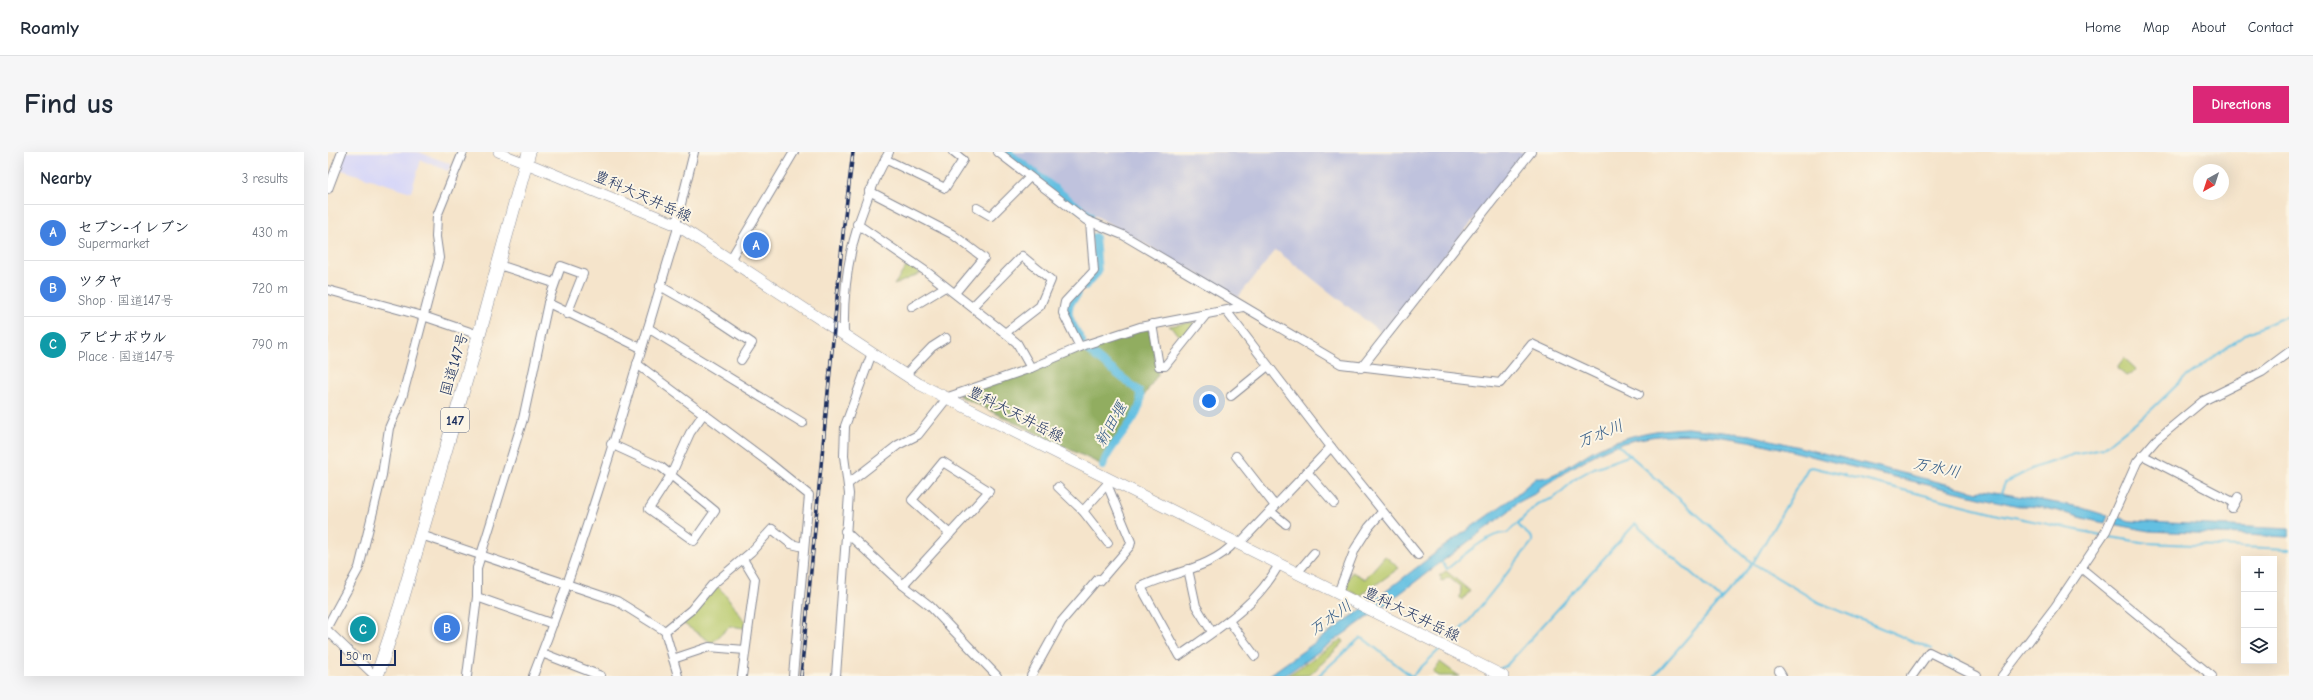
<!DOCTYPE html>
<html lang="en">
<head>
<meta charset="utf-8">
<style>
  body { margin:0; font-family:"Comic Neue","Klee One",sans-serif; background:#f6f6f7; color:#1f2937 }
  .controls { position:absolute; right:12px; bottom:12px; display:grid; overflow:hidden; border-radius:0px; box-shadow:0 4px 16px #0002 }
  .controls button { width:36px; height:36px; display:grid; place-items:center; padding:0; border:0; border-bottom:1px solid #e0e1e3; background:#fff; color:#1f2937; font:20px sans-serif }
  .compass { position:absolute; left:1865px; top:12px; width:36px; height:36px; border-radius:50%; background:#fff; box-shadow:0 4px 16px #0002; rotate:219deg }
  .scale { position:absolute; left:12px; bottom:10px; width:56px; box-sizing:border-box; padding-left:4px; border:2px solid #1b2f5e; border-top:0; font-size:11px; line-height:14px; white-space:nowrap; color:#1b2f5e; -webkit-text-stroke:3px #fcf5e5; paint-order:stroke }
  .you { position:absolute; left:881px; top:249px; width:14px; height:14px; margin:-10px; border:3px solid #fff; border-radius:50%; background:#1a73e8; box-shadow:0 0 0 6px #1a73e833 }
  .badge { display:grid; place-items:center; width:26px; height:26px; border-radius:50%; background:#db2777; color:#fff; font-size:13px; font-weight:700 }
  .pin { position:absolute; translate:-50% -50%; border:2px solid #fff; box-shadow:0 1px 4px #0006 }
  .list { margin:0; padding:0; list-style:none }
  h2 { display:flex; justify-content:space-between; align-items:center; height:52px; margin:0; padding:0 16px; font-size:17px }
  h2 small { font-size:13px; font-weight:400; color:#747a83 }
  .list li { display:grid; grid-template-columns:26px 1fr auto; gap:12px; align-items:center; box-sizing:border-box; height:56px; padding:0 16px; border-top:1px solid #e0e1e3 }
  .list b { display:block; font-size:15px; white-space:nowrap }
  .list p { margin:0; font-size:13px; white-space:nowrap; color:#747a83 }
  .list em { font-size:13px; font-style:normal; color:#747a83 }
  .icon { flex:none; width:22px; height:22px; fill:none; stroke:currentColor; stroke-width:2; stroke-linecap:round; stroke-linejoin:round }
  .map { position:relative; flex:none; width:1961px; height:524px; overflow:hidden; border-radius:0px }
  header { display:flex; align-items:center; gap:24px; box-sizing:border-box; height:56px; padding:0 20px; background:#fff; border-bottom:1px solid #e0e1e3 }
  header strong { font-size:19px }
  nav { display:flex; gap:22px; margin-inline-start:auto; font-size:14px }
  .intro { display:flex; align-items:center; justify-content:space-between; box-sizing:border-box; height:96px; padding:0 24px }
  h1 { margin:0; font-size:28px }
  .button { padding:10px 18px; border-radius:0px; background:#db2777; color:#fff; font-size:14px; font-weight:700 }
  main { display:flex; gap:24px; padding:0 24px }
  aside { flex:1; background:#fff; border-radius:0px; box-shadow:0 4px 16px #0002 }
  .map>svg:first-child { display:block }
  .built { fill:#d7d7f8 }
  .industrial { fill:#bfc2dd }
  .green { fill:#b7c96c; stroke:#697c65 }
  .forest { fill:#91ad60; stroke:#566e5f }
  .water { fill:#64c0e2; stroke:#4078a0 }
  .lines { fill:none; stroke-linecap:round; stroke-linejoin:round }
  .stream { stroke:#64c0e2; stroke-width:2 }
  .canal { stroke:#64c0e2; stroke-width:8 }
  .minor-casing { stroke:#888a94; stroke-width:10 }
  .tertiary-casing { stroke:#888a94; stroke-width:10 }
  .secondary-casing { stroke:#888a94; stroke-width:12 }
  .trunk-casing { stroke:#888a94; stroke-width:14 }
  .minor { stroke:#fff; stroke-width:8 }
  .tertiary { stroke:#fff; stroke-width:9 }
  .secondary { stroke:#fff; stroke-width:11 }
  .trunk { stroke:#fff; stroke-width:13 }
  .rail-casing { stroke:#1b2f5e; stroke-width:3.5 }
  .rail { stroke:#fcf5e5; stroke-width:2; stroke-dasharray:6; stroke-linecap:butt }
  .labels { text-anchor:middle; stroke-width:4; stroke-linejoin:round; paint-order:stroke }
  .shield { fill:#fcf5e5; stroke:#5e6a86; stroke-width:1 }
  .shield-label { font-size:14px; font-weight:bold; fill:#1b2f5e }
  .street-label { font-size:15px; fill:#1b2f5e; stroke:#fcf5e5 }
  .water-label { font-size:16px; font-style:italic; fill:#315a86; stroke:#fcf5e5 }
</style>
</head>
<body>
<header>
<strong>Roamly</strong>
<nav><a>Home</a><a>Map</a><a>About</a><a>Contact</a></nav>
</header>
<div class="intro"><h1>Find us</h1><a class="button">Directions</a></div>
<main>
<aside>
<h2>Nearby<small>3 results</small></h2>
<ul class="list">
<li><span class="badge" style="background:#3f7fe0">A</span><div><b>セブン-イレブン</b><p>Supermarket</p></div><em>430 m</em></li>
<li><span class="badge" style="background:#3f7fe0">B</span><div><b>ツタヤ</b><p>Shop · 国道147号</p></div><em>720 m</em></li>
<li><span class="badge" style="background:#0f9aa8">C</span><div><b>アピナボウル</b><p>Place · 国道147号</p></div><em>790 m</em></li>
</ul>
</aside>
<div class="map">
<svg width="1961" height="524" viewBox="0 0 1961 524">
  <rect width="100%" height="100%" fill="#fcf5e5"/>
  <filter id="ink" filterUnits="userSpaceOnUse"><feTurbulence type="fractalNoise" baseFrequency=".025" numOctaves="2"/><feDisplacementMap in="SourceGraphic" scale="8" xChannelSelector="R" yChannelSelector="G"/><feConvolveMatrix kernelMatrix="1 2 1 2 8 2 1 2 1" color-interpolation-filters="sRGB"/></filter>
  <filter id="wash" filterUnits="userSpaceOnUse"><feTurbulence type="fractalNoise" baseFrequency=".012" numOctaves="4" result="noise"/><feDisplacementMap in="SourceGraphic" scale="16" xChannelSelector="R" yChannelSelector="G"/><feGaussianBlur stdDeviation="0.9" result="paint"/><feColorMatrix in="noise" values="0 0 0 0 0 0 0 0 0 0 0 0 0 0 0 0 0 1.4 0 .05"/><feComposite in="paint" operator="in"/></filter>
  <g filter="url(#wash)">
    <rect width="100%" height="100%" fill="#f5e4cb"/>
    <polygon class="built" points="18,0 91,0 123,12 120,19 93,8 83,40 11,17"/>
    <polygon class="industrial" points="683,0 1199,0 1055,182 948,98 910,145 761,60"/>
    <g class="green">
      <polygon points="580,112 593,121 566,133"/>
      <polygon points="865,170 866,172 855,186 841,174"/>
      <polygon points="1796,206 1808,217 1803,222 1798,224 1791,218 1790,214"/>
      <polygon points="1057,404 1071,416 1032,444 1016,436 1024,420 1037,427"/>
      <polygon points="1118,419 1142,439 1134,448 1132,446 1133,435 1120,425 1115,429 1112,428 1114,426 1111,424"/>
      <polygon points="388,433 398,443 418,471 416,476 402,474 384,491 353,470 366,461"/>
      <polygon points="1014,487 1016,490 982,523 959,524"/>
      <polygon points="1112,510 1131,524 1111,524 1105,520"/>
    </g>
    <polygon class="forest" points="821,175 830,222 772,312 630,243 755,196"/>
    <g class="water">
      <path d="M 1359,276 L 1423,283 L 1650,340 L 1655,338 L 1751,355 L 1780,364 L 1777,371 C 1747,366 1723,353 1691,354 C 1633,341 1575,327 1517,313 C 1444,294 1370,269 1295,291 C 1264,300 1238,321 1210,337 L 1210,340 L 1189,351 L 1182,358 L 1054,455 L 956,524 L 940,524 L 1044,450 L 1114,396 L 1183,347 L 1208,326 C 1226,329 1255,302 1273,295 C 1300,283 1330,277 1359,276 Z"/>
      <polygon points="1789,365 1802,369 1961,377 1961,385 1821,379 1785,372"/>
    </g>
    <g class="lines">
      <g class="stream">
        <polyline points="1288,291 1423,410 1490,450 1604,497"/>
        <polyline points="1672,344 1677,331 1705,316 1750,301 1775,296 1823,258 1854,228 1894,199 1918,182 1961,163"/>
        <polyline points="1776,388 1782,385 1819,391 1961,397"/>
        <path d="M 1112,408 L 1119,417 C 1133,406 1162,379 1179,381 L 1191,370"/>
        <polyline points="1118,492 1140,470 1204,390 1204,386 1191,374 1191,370 1209,352 1226,346 1250,325 1266,316 1303,303"/>
        <polyline points="1621,505 1645,518"/>
        <polyline points="1171,517 1178,514 1307,372 1393,447"/>
        <polyline points="990,524 1032,486 1036,487 1083,524"/>
        <polyline points="1084,524 1112,497"/>
        <polyline points="1326,524 1425,411 1480,316 1484,315 1671,362 1773,383"/>
      </g>
      <g class="canal">
        <polyline points="679,0 762,64"/>
        <polyline points="757,134 770,120 767,85"/>
        <path d="M 749,143 C 732,160 744,170 754,189"/>
        <path d="M 758,197 L 811,239 C 822,261 778,293 775,314"/>
      </g>
    </g>
  </g>
  <g filter="url(#ink)">
    <g class="lines">
      <g class="minor-casing">
        <g id="minor">
          <polyline points="670,0 758,68 795,83 1013,212 1172,231 1204,192 1311,242"/>
          <polyline points="557,7 617,36 635,8 625,0"/>
          <polyline points="0,37 14,0"/>
          <polyline points="541,39 624,82 656,106 627,141"/>
          <polyline points="649,56 663,64 702,25"/>
          <polyline points="529,72 599,120 677,181 689,191 703,216"/>
          <polyline points="402,108 466,0"/>
          <polyline points="171,113 226,131"/>
          <polyline points="332,134 376,159 424,191 413,208"/>
          <polyline points="0,138 95,164 151,183"/>
          <polyline points="220,151 313,196"/>
          <polyline points="584,155 617,135"/>
          <polyline points="644,155 694,104 723,128 712,154 677,181"/>
          <polyline points="899,160 1003,295 1090,403"/>
          <polyline points="824,172 831,214 837,214 877,164"/>
          <polyline points="320,176 475,271"/>
          <path d="M 516,183 C 514,115 529,60 561,0"/>
          <polyline points="752,195 735,161 736,155 737,150 766,119 762,70"/>
          <polyline points="309,212 439,309 481,343 465,524"/>
          <polyline points="1033,216 1203,0"/>
          <polyline points="577,223 604,195 618,186"/>
          <polyline points="903,244 940,214"/>
          <polyline points="283,292 333,315 387,359 366,389 321,357 343,323 362,281 376,261"/>
          <polyline points="1814,303 1907,351"/>
          <polyline points="908,304 947,354"/>
          <polyline points="979,320 1006,351"/>
          <polyline points="521,331 570,293 590,283 620,245 626,243 703,216 757,193 812,175 915,155"/>
          <polyline points="730,335 755,359 780,391"/>
          <polyline points="1904,356 1910,345"/>
          <polyline points="755,359 781,330"/>
          <polyline points="942,359 958,372"/>
          <polyline points="517,379 575,433 602,454 669,524"/>
          <polyline points="93,383 289,449 337,479 350,524"/>
          <path d="M 907,390 C 884,417 843,420 813,435 L 851,504 C 888,478 929,454 951,412"/>
          <polyline points="911,392 1003,295"/>
          <polyline points="1753,416 1884,524"/>
          <polyline points="860,417 868,454 884,480"/>
          <polyline points="969,421 986,401"/>
          <polyline points="575,433 661,339 615,310 584,348 622,382"/>
          <polyline points="1010,441 1027,397 1041,375 1054,360"/>
          <polyline points="149,445 225,472"/>
          <polyline points="901,469 927,504"/>
          <polyline points="0,473 31,416 54,323 61,276 74,246 111,106 108,85 109,64 135,0"/>
          <polyline points="0,479 47,524"/>
          <polyline points="337,479 363,458 384,433 423,400 444,377 463,392 476,395"/>
          <polyline points="214,501 273,524"/>
          <polyline points="345,507 381,495 417,498"/>
          <polyline points="1451,519 1454,524"/>
          <polyline points="139,524 149,445 149,416 195,267 220,151 233,114 255,122 239,162"/>
          <path d="M 205,524 C 262,379 304,228 349,79 L 349,68 L 366,0"/>
          <polyline points="414,524 427,427 415,407"/>
          <polyline points="508,524 521,342 516,304 517,274 544,201"/>
          <polyline points="703,524 733,470 770,427 772,429 802,394 803,390 779,332"/>
          <polyline points="1584,524 1601,500 1649,524"/>
          <polyline points="1674,524 1727,455 1778,379 1809,310 1828,288 1875,249 1934,220 1961,200"/>
        </g>
      </g>
      <g class="tertiary-casing">
        <polyline id="tertiary" points="170,0 198,11"/>
      </g>
      <g class="secondary-casing">
        <polyline id="secondary" points="198,11 349,73 591,232 1175,524"/>
      </g>
      <g class="trunk-casing">
        <polyline id="trunk" points="49,524 72,455 151,183 201,0"/>
      </g>
      <use href="#minor" class="minor"/>
      <use href="#tertiary" class="tertiary"/>
      <use href="#secondary" class="secondary"/>
      <use href="#trunk" class="trunk"/>
      <g class="rail-casing">
        <polyline id="rail" points="473,524 516,72 525,0"/>
      </g>
      <use href="#rail" class="rail"/>
    </g>
  </g>
  <g class="labels">
    <rect class="shield" x="113" y="256" width="28" height="24" rx="3"/>
    <g class="shield-label">
      <text x="127" y="273">147</text>
    </g>
    <g class="street-label">
      <text transform="translate(315 44) rotate(24)" y="5">豊科大天井岳線</text>
      <text transform="translate(126 212) rotate(-74)" y="5">国道147号</text>
      <text transform="translate(688 262) rotate(27)" y="5">豊科大天井岳線</text>
      <text transform="translate(1084 462) rotate(26)" y="5">豊科大天井岳線</text>
    </g>
    <g class="water-label">
      <text transform="translate(782 272) rotate(-60)" y="6">新田堰</text>
      <text transform="translate(1272 281) rotate(-22)" y="6">万水川</text>
      <text transform="translate(1609 315) rotate(12)" y="6">万水川</text>
      <text transform="translate(1002 465) rotate(-35)" y="6">万水川</text>
    </g>
  </g>
</svg>
<div class="controls">
<button>+</button>
<button>−</button>
<button><svg class="icon" aria-label="layers" viewBox="0 0 24 24"><path d="M12 4l9 5-9 5-9-5zM3 14l9 5 9-5"/></svg></button>
</div>
<svg class="compass" viewBox="-18 -18 36 36"><path d="M0-13l5 13h-10z" fill="#e53935"/><path d="M0 13l5-13h-10z" fill="#747a83"/></svg>
<div class="scale">50 m</div>
<div class="you"></div>
<div class="pin badge" style="left:428px;top:93px;background:#3f7fe0">A</div>
<div class="pin badge" style="left:119px;top:476px;background:#3f7fe0">B</div>
<div class="pin badge" style="left:35px;top:477px;background:#0f9aa8">C</div>
</div>
</main>
</body>
</html>
